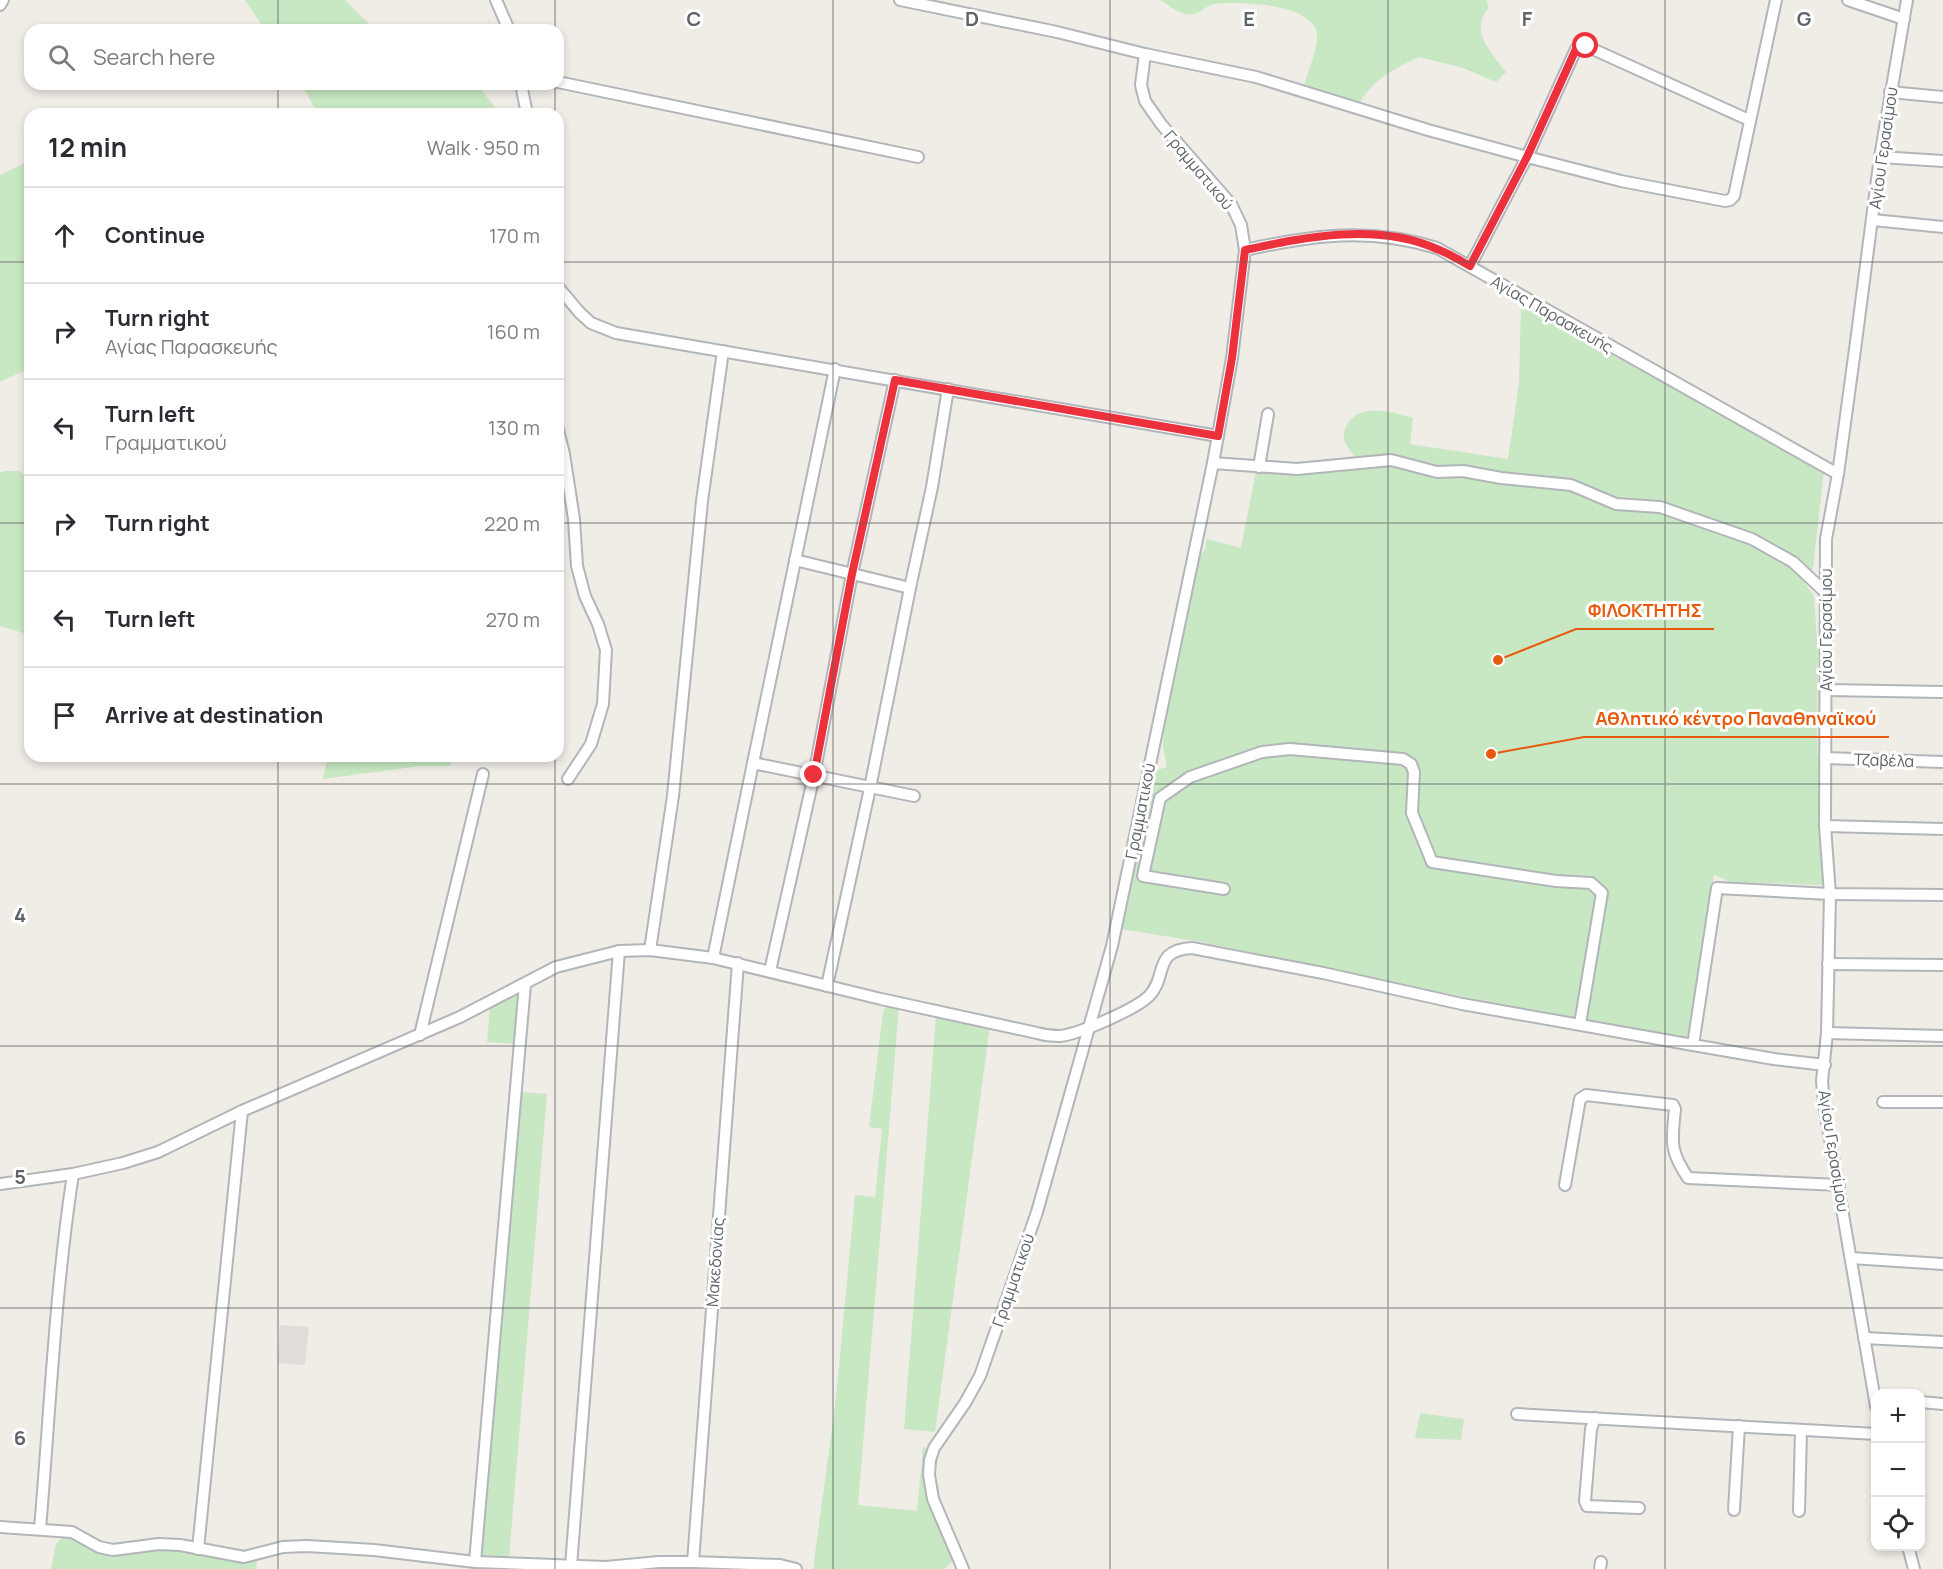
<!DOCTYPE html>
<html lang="en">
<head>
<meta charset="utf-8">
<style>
  body { margin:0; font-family:Manrope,sans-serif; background:#f2f2f3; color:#2b2b33 }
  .controls { position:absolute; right:18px; bottom:18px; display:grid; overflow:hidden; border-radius:12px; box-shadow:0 3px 9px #0003 }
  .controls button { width:54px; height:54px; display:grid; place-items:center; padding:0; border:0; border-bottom:2px solid #e1e1e2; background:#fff; color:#2b2b33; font:30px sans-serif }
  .stop { position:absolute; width:18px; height:18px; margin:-14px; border:4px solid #ec313d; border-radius:50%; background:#fff }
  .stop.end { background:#ec313d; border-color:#fff; box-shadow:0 2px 6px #0008 }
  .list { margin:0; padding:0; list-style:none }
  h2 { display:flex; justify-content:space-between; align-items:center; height:78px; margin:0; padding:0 24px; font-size:26px }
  h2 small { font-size:20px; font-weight:400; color:#7c7c81 }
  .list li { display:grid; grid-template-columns:39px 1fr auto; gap:18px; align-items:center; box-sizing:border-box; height:96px; padding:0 24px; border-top:2px solid #e1e1e2 }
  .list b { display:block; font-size:22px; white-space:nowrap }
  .list p { margin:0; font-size:20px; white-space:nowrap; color:#7c7c81 }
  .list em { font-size:20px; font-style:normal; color:#7c7c81 }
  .icon { flex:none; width:33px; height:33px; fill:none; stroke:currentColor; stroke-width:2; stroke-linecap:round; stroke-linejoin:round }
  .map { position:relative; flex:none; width:1943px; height:1569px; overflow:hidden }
  .search { position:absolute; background:#fff; box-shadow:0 3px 9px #0003; left:24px; top:24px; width:540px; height:66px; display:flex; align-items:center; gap:15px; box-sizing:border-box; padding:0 21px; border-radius:18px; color:#7c7c81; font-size:22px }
  .panel { position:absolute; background:#fff; box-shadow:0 3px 9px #0003; left:24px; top:108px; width:540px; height:654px; border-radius:18px }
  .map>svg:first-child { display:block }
  .industrial { fill:#dfdcd9 }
  .green { fill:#c8e8c3 }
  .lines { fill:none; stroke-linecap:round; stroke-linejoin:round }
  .minor-casing { stroke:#b2b5b9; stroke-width:14 }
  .minor { stroke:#fff; stroke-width:10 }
  .route { stroke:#ec313d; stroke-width:8 }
  .grid { fill:none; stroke:#5e6367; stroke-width:1.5; stroke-opacity:0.55 }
  .labels { text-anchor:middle; stroke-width:6; stroke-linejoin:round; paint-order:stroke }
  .street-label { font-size:16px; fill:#5e6367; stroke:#fff }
  .grid-label { font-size:20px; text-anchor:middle; font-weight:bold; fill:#5e6367; stroke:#fff; stroke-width:6; stroke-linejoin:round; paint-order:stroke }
  .leader { fill:none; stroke:#e8590c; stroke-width:2 }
  .callout-dot { fill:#e8590c; stroke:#fff; stroke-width:2 }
  .callout-label { font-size:18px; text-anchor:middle; font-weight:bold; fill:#e8590c; stroke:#fff; stroke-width:6; stroke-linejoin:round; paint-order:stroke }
</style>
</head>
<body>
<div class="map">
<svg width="1943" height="1569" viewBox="0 0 1943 1569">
  <rect width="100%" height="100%" fill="#f0ede7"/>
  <polygon class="industrial" points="280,1325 309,1327 305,1365 277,1363"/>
  <g class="green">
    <polygon points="245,0 345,0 375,30 265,30"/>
    <path d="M 1160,0 L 1486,0 L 1489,8 C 1468,30 1492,53 1506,72 L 1496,82 L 1463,68 L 1419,57 C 1395,68 1374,79 1360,102 L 1304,86 C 1307,74 1318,48 1317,36 C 1317,3 1238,1 1215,4 C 1207,5 1201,12 1194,14 C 1180,17 1171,6 1160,0 Z"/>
    <polygon points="301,84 477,84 500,114 318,114"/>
    <polygon points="30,161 30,368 0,382 0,175"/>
    <path d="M 1521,305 L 1824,471 L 1813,568 L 1809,572 L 1793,558 L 1751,533 L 1656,505 L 1616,499 L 1569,482 L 1356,458 C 1347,447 1339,439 1347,425 C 1360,402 1392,412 1413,418 L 1410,444 L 1508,459 L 1519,383 Z"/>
    <polygon points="1384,462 1467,475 1559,486 1660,512 1722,536 1749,543 1795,570 1814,596 1818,652 1817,734 1823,885 1731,882 1714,875 1692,1029 1686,1037 1676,1037 1417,988 1202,942 1120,929 1153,771 1167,767 1163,746 1165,711 1197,556 1204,552 1207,539 1241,548 1256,471"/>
    <polygon points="4,471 19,471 30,479 30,635 0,626 0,473"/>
    <polygon points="328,756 452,756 450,766 421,766 323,779"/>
    <polygon points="514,994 519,995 515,1044 487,1042 490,1007"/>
    <path d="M 891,1006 L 899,1007 L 858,1505 L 917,1511 L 923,1447 L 928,1448 C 920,1488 938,1525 953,1561 L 944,1569 L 813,1569 L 836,1398 L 855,1195 L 875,1197 L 882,1129 L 869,1127 L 883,1012 L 885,1008 Z"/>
    <polygon points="936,1015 990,1026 935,1432 904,1429"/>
    <polygon points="520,1092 547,1094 509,1559 479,1558"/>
    <polygon points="1420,1413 1464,1419 1461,1440 1415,1438"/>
    <polygon points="64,1535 127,1551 198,1551 231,1562 244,1562 257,1559 256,1569 51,1569 56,1544"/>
  </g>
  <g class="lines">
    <g class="minor-casing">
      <g id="minor">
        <polyline points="496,0 509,30"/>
        <polyline points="900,0 1057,32 1145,54 1256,77 1428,130 1527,157 1621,181 1725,201 1730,200 1734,196 1776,0"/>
        <polyline points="1848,0 1904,19"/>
        <polyline points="0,5 3,0"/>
        <polyline points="558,82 918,157"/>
        <polyline points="521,84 527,114"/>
        <polyline points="1890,92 1943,97"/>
        <polyline points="1880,157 1943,161"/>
        <polyline points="1873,220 1943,227"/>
        <path d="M 1245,250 C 1313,235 1369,227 1437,248 L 1838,474"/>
        <polyline points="1470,266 1527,157 1576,49 1581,45 1586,46 1749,120"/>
        <polyline points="558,287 580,313 591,323 616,333 1218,436"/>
        <polyline points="558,430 564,454 574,519 577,566 585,596 598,624 606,650 603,704 591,744 568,779"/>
        <polyline points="1213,463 1297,469 1391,460 1437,472 1463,471 1501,478 1571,485 1616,504 1660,507 1752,539 1793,562 1825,592"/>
        <polyline points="1259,467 1268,414"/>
        <polyline points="795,560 910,588"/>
        <polyline points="1826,690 1943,692"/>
        <polyline points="1825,758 1943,762"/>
        <polyline points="753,763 835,369"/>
        <polyline points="1825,826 1943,829"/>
        <polyline points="1224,889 1143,876 1160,798 1190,777 1262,752 1290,749 1403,759 1411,764 1414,772 1412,813 1432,862 1556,881 1591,883 1602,893 1580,1024"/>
        <polyline points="650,950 673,796 702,501 723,351"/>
        <polyline points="713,958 753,763 914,796"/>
        <polyline points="1828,964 1943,965"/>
        <polyline points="770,971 814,775 852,574 895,380"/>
        <polyline points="827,986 870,788 910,588 932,487 948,389"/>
        <polyline points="1827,1033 1943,1036"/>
        <polyline points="420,1035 483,774"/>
        <polyline points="1825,1065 1774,1059 1693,1045 1717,888 1830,894 1943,895"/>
        <polyline points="1883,1102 1943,1102"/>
        <path d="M 0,1184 L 73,1174 L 123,1163 L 158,1152 L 242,1111 L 460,1017 L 556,967 L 619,951 L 650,950 L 713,958 L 881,999 L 1037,1033 C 1044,1035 1052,1036 1060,1036 C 1079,1034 1136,1009 1149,996 C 1168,977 1152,950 1192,948 L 1323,973 L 1462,1004 L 1693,1045"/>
        <path d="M 1565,1185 L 1580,1099 L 1586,1095 L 1673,1105 L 1675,1109 C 1672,1141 1669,1150 1688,1178 L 1839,1185"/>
        <polyline points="1851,1258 1943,1264"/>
        <polyline points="1864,1338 1943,1342"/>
        <polyline points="1920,1402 1943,1404"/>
        <polyline points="1876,1406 1824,1104 1822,1081 1827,1033 1830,894 1825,826 1826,539 1838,474 1856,342 1880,157 1907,0"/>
        <polyline points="1517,1414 1876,1434"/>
        <polyline points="1595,1418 1591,1429 1585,1501 1587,1506 1639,1508"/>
        <polyline points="1734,1510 1739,1426"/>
        <polyline points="1799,1511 1801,1430"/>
        <polyline points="0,1527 72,1532 99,1547 113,1550 159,1544 180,1545 244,1557 283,1547 307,1546 374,1550 475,1562 606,1567 659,1562 693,1562 780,1565 796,1569"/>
        <path d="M 40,1529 C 50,1411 55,1291 73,1174"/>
        <polyline points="1908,1546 1914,1569"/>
        <polyline points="198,1549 242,1111"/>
        <polyline points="475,1562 525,984"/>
        <polyline points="693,1562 738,963"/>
        <polyline points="571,1566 619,951"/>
        <polyline points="963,1569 933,1499 929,1475 930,1460 934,1448 965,1403 980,1376 1037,1212 1112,946 1213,463 1232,358 1245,250 1241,225 1231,204 1161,124 1145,101 1141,85 1145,54"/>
        <polyline points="1600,1569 1601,1562"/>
      </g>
    </g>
    <use href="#minor" class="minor"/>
  </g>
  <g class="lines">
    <path class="route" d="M 814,775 L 852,574 L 895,380 L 1218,436 L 1232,358 L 1245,250 C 1306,237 1377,222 1437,249 C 1448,253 1459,260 1470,266 L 1527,157 L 1576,49 L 1581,45 L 1586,46"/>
  </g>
  <path class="grid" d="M 278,0 L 278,30M 555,0 L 555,30M 833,0 L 833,1569M 1110,0 L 1110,1569M 1388,0 L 1388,1569M 1665,0 L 1665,1569M 278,84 L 278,114M 555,84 L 555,114M 0,262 L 30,262M 558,262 L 1943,262M 0,523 L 30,523M 558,523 L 1943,523M 278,756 L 278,1569M 555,756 L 555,1569M 0,784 L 1943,784M 0,1046 L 1943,1046M 0,1308 L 1943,1308"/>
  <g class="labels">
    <g class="street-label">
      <text transform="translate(1883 148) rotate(-82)" y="6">Αγίου Γερασίμου</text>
      <text transform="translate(1199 170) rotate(50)" y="6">Γραμματικού</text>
      <text transform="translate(1552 314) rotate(30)" y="6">Αγίας Παρασκευής</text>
      <text transform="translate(1826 630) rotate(-90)" y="6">Αγίου Γερασίμου</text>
      <text transform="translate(1884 760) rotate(2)" y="6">Τζαβέλα</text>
      <text transform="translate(1140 811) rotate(-79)" y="6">Γραμματικού</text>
      <text transform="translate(1834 1151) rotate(81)" y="6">Αγίου Γερασίμου</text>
      <text transform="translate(715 1262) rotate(-86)" y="6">Μακεδονίας</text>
      <text transform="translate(1013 1280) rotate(-71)" y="6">Γραμματικού</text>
    </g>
  </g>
  <g class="grid-label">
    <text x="694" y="26">C</text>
    <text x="972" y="26">D</text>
    <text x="1249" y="26">E</text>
    <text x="1527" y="26">F</text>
    <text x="1804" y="26">G</text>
    <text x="20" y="922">4</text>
    <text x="20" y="1184">5</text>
    <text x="20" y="1445">6</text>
  </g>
  <path class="leader" d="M1498 660L1576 629H1714M1491 754L1584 737H1889"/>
  <g class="callout-dot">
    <circle cx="1498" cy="660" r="6"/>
    <circle cx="1491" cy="754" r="6"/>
  </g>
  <g class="callout-label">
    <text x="1645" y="617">ΦΙΛΟΚΤΗΤΗΣ</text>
    <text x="1736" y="725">Αθλητικό κέντρο Παναθηναϊκού</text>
  </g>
</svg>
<div class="controls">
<button>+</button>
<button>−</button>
<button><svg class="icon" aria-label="locate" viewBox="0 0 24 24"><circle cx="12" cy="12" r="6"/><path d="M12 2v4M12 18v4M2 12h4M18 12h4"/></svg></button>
</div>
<div class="stop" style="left:1586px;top:46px"></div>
<div class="stop end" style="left:814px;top:775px"></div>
<div class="search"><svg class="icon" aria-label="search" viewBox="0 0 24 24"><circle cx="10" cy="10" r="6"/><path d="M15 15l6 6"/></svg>Search here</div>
<section class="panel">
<h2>12 min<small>Walk · 950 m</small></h2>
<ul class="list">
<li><svg class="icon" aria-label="ahead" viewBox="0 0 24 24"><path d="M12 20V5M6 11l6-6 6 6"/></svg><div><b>Continue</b></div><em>170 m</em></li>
<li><svg class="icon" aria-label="right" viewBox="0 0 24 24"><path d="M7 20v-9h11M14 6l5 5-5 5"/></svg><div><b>Turn right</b><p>Αγίας Παρασκευής</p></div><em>160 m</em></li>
<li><svg class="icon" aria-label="left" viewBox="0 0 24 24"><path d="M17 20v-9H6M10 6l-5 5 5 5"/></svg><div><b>Turn left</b><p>Γραμματικού</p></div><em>130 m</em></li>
<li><svg class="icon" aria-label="right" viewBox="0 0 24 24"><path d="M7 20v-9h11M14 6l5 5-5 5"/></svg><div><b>Turn right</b></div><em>220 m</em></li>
<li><svg class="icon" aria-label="left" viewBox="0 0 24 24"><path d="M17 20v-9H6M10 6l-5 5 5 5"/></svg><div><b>Turn left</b></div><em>270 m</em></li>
<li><svg class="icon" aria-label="arrive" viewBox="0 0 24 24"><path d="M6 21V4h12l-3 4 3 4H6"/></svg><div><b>Arrive at destination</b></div></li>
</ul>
</section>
</div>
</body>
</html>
